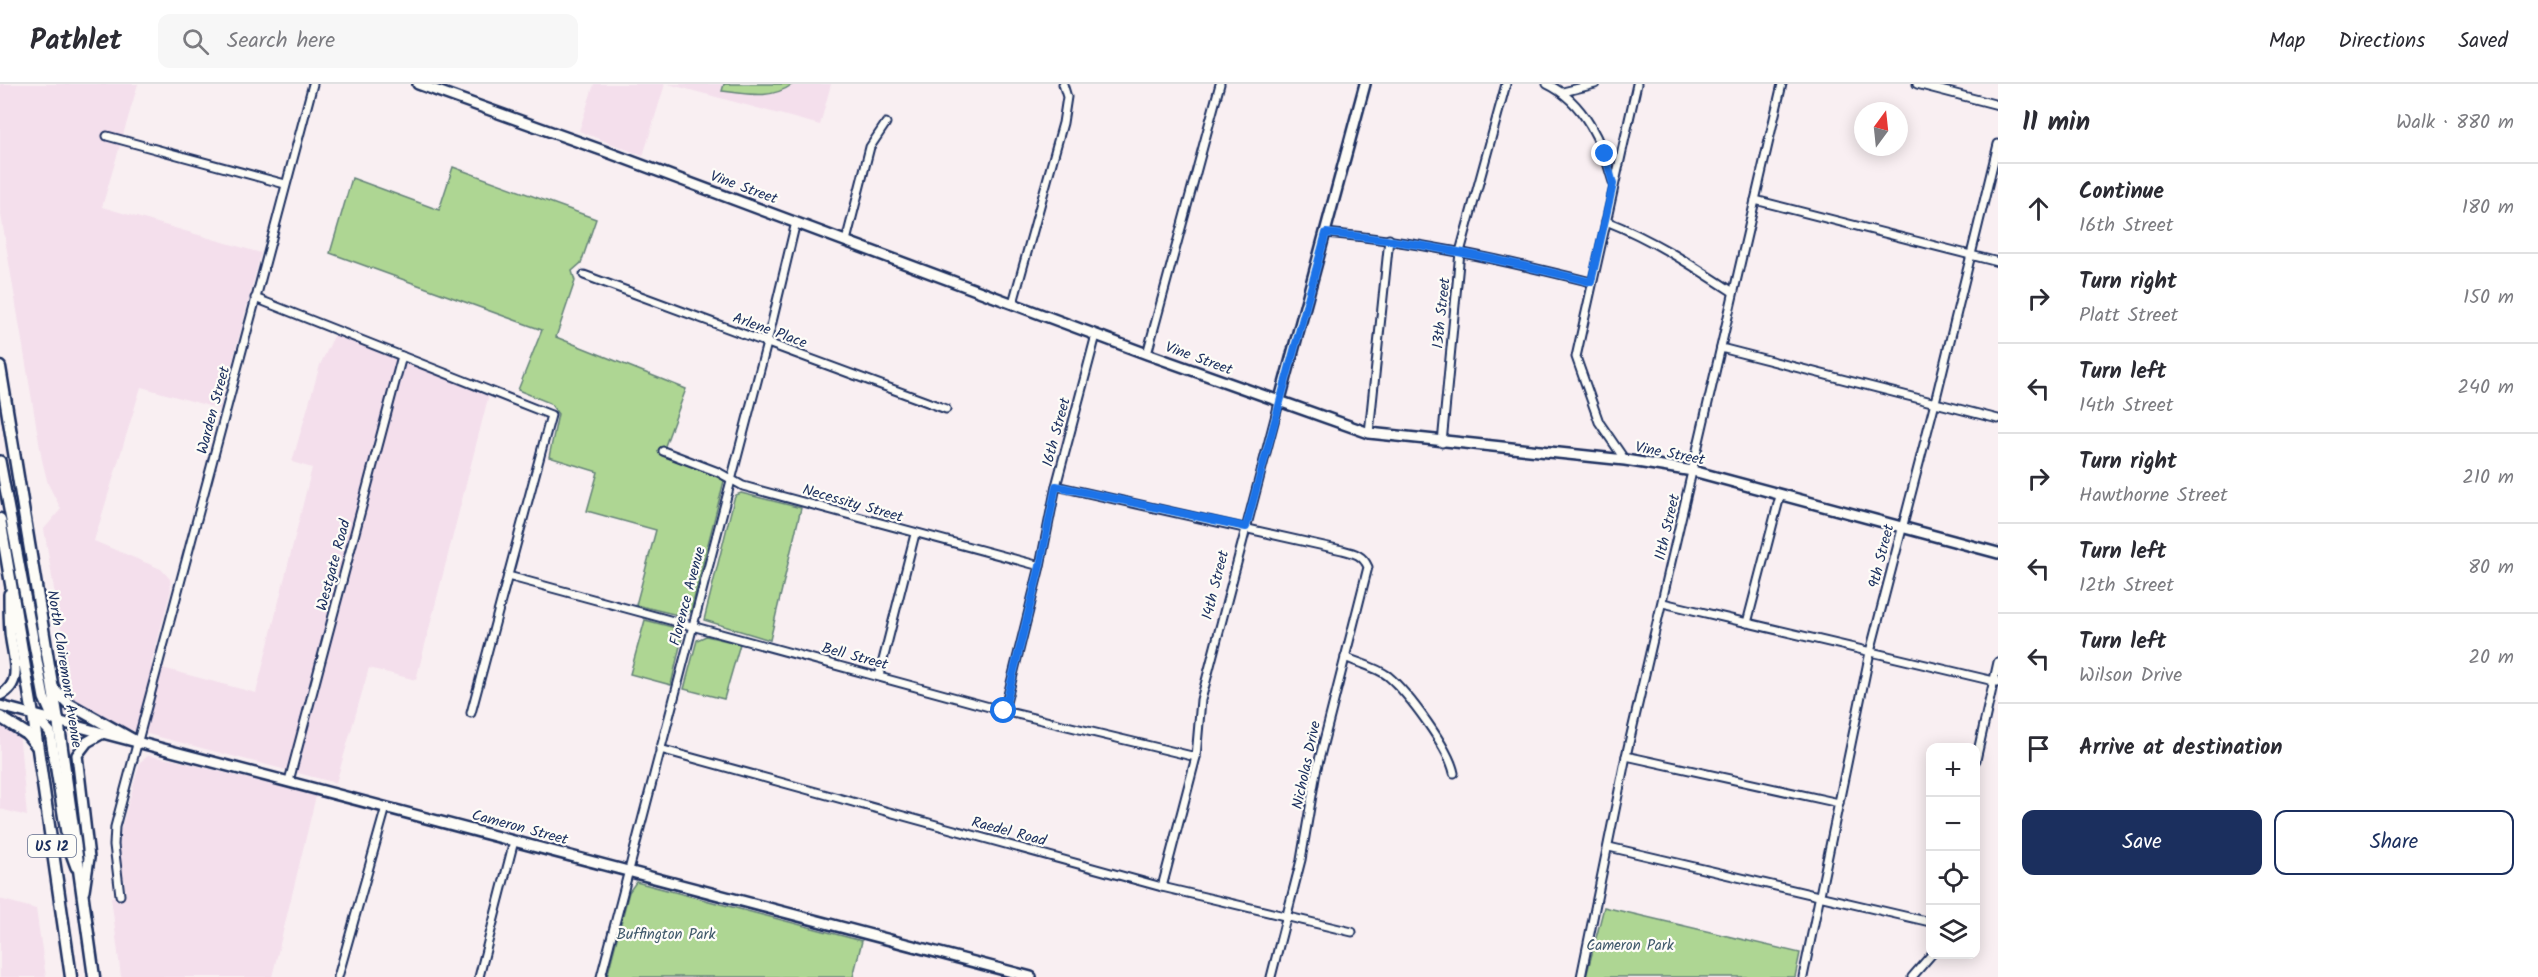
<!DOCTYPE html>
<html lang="en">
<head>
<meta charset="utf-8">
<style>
  body { margin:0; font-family:Kalam,sans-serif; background:#f7f7f7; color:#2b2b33 }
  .controls { position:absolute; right:18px; bottom:18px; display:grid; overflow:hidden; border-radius:12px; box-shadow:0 3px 15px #0003 }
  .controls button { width:54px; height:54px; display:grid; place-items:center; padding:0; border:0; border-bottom:2px solid #e1e1e2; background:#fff; color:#2b2b33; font:30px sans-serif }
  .compass { position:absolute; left:1854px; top:18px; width:54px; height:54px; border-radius:50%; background:#fff; box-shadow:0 3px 15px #0003; rotate:15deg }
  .stop { position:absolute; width:18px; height:18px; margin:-14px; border:4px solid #1a73e8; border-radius:50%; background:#fff }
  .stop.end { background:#1a73e8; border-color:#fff; box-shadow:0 2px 6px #0008 }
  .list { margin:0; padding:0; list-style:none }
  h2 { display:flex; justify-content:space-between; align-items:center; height:78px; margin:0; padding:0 24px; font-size:26px }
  h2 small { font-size:20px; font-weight:400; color:#7c7c81 }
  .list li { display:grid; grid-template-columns:39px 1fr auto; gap:18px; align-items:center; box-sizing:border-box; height:90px; padding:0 24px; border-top:2px solid #e1e1e2 }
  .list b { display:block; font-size:22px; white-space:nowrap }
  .list p { margin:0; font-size:20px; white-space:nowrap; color:#7c7c81 }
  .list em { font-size:20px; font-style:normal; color:#7c7c81 }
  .actions { display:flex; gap:12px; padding:18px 24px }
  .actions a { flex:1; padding:14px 0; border:2px solid #1b2f5e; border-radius:12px; text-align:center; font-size:21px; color:#1b2f5e }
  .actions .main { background:#1b2f5e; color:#fff }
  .icon { flex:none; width:33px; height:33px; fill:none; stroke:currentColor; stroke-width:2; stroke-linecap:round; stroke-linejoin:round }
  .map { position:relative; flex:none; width:1998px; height:893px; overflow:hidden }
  header { display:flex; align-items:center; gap:36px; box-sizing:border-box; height:84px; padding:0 30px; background:#fff; border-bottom:2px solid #e1e1e2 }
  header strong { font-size:28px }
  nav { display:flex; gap:33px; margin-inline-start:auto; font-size:21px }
  .search { width:420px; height:54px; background:#f7f7f7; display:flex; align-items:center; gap:15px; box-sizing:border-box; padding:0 21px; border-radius:12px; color:#7c7c81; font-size:22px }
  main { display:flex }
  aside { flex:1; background:#fff }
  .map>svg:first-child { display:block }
  .built { fill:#f4dfec }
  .green { fill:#aed693; stroke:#648278; stroke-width:1.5 }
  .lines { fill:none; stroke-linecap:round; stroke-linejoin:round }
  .street-casing { stroke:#1b2f5e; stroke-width:11 }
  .secondary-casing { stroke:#1b2f5e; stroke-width:14 }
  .primary-casing { stroke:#1b2f5e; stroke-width:15 }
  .street { stroke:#fdfcf7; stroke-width:7 }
  .secondary { stroke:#fdfcf7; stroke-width:9 }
  .primary { stroke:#fdfcf7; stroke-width:10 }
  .route { stroke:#1a73e8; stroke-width:8 }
  .labels { text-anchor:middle; stroke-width:4.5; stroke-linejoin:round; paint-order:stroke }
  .shield { fill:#fdfcf7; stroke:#5f6c8c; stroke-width:1.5 }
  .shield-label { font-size:14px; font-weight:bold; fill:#1b2f5e }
  .street-label { font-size:15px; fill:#1b2f5e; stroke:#fdfcf7 }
  .park-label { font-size:15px; fill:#40596b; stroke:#fdfcf7 }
</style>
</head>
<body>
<header>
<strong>Pathlet</strong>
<div class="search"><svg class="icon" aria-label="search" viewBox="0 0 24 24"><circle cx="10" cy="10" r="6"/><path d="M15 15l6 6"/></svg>Search here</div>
<nav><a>Map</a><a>Directions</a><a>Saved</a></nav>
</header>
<main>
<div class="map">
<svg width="1998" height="893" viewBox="0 0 1998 893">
  <rect width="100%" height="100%" fill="#f9eff2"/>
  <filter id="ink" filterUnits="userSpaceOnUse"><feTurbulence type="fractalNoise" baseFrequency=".0167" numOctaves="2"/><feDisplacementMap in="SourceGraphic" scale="12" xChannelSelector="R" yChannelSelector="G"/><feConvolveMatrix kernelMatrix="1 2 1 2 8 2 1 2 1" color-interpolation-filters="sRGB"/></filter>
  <g filter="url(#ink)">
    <g class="built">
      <polygon points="0,0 138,0 102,123 261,169 220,325 141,303 94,457 161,485 170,495 171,506 151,581 256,609 312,384 292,378 320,281 335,250 489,310 416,596 369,584 336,699 113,641 73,619 44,445 61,425 48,400 42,376 0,125"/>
      <polygon points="594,0 665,0 643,72 579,47"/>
      <polygon points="668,0 831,0 820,41"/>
      <polygon points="0,637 19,647 27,732 0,725"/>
      <polygon points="148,672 175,676 316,712 272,893 121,893 111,813 126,811 119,761 121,745 140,678"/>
      <polygon points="0,815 36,825 46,893 0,893"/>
    </g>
    <g class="green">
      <path d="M 724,0 L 793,0 C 771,16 748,10 722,7 Z"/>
      <polygon points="453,83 596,135 581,179 572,187 575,197 556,253 686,305 662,370 717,391 724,397 691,527 686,533 636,521 656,446 587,427 598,388 549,373 558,330 550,319 518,306 542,246 330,169 352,94 439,126"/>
      <polygon points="741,409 801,424 770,556 704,536 734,415 736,411"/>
      <polygon points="645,536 676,544 683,549 671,601 630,590"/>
      <polygon points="706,552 740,560 724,615 684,605 697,556"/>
      <polygon points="636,798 862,857 853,893 607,893 629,808"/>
      <polygon points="1604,823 1800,869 1795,893 1586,893"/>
    </g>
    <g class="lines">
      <g class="street-casing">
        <g id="street">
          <path d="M 1547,0 C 1585,18 1602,59 1613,98"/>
          <polyline points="1917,0 1998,21"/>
          <polyline points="1563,8 1595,0"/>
          <polyline points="107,52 285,100"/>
          <polyline points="1755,116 1998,178"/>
          <path d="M 1606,137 C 1652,155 1692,181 1733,208"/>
          <path d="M 1326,149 C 1416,157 1503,176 1591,198"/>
          <polyline points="846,157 870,63 886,39"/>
          <polyline points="584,191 946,325"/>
          <polyline points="255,214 551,331 471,629"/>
          <polyline points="1013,219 1063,39 1067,13 1063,0"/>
          <polyline points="1721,264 1998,335"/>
          <polyline points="1147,270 1220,0"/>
          <polyline points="1369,349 1389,155"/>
          <polyline points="1442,359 1460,168 1506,0"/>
          <polyline points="663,367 718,388 743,402 1040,482"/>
          <polyline points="1625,376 1599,338 1576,273 1637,0"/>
          <path d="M 1056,402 L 1342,466 C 1354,469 1363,471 1368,483 L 1316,688 L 1301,776 L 1271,893"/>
          <polyline points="508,492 1004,627 1196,673"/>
          <polyline points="1663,519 1998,598"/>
          <polyline points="1747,539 1780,412"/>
          <path d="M 1345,573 C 1358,579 1376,583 1388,592 C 1408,609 1449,664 1454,689"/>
          <polyline points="879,592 915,450"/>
          <polyline points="1004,627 1040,482 1056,402 1096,251"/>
          <polyline points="660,665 1162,803 1352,848"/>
          <polyline points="1626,672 1839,719"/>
          <polyline points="1976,676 1998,578"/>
          <polyline points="289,697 402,272"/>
          <polyline points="1609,763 1930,838"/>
          <polyline points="1162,803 1196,673 1201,616 1279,319"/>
          <polyline points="120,811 114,761 115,743 313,0"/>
          <polyline points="338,893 386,723"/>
          <polyline points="479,893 514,757"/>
          <polyline points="601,893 767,259 796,138"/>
          <polyline points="1581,893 1626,672 1782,0"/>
          <polyline points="1803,893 1870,568 1935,318 1998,60"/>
          <polyline points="1912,893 1932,870"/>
        </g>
      </g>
      <g class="secondary-casing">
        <g id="secondary">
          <polyline points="418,0 607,68 1147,270 1369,349 1625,376 1693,387 1998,469"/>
          <polyline points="1279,319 1365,0"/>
          <polyline points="0,377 44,614 51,630 58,636"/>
          <path d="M 0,611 C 26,599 11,569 10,547 C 9,535 9,522 9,510"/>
          <polyline points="0,622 1031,893"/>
          <polyline points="37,634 50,648 68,761 76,783"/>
          <polyline points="84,807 89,774 77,671 87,658 103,649"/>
        </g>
      </g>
      <g class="primary-casing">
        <g id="primary">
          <polyline points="0,283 58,636 94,893"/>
          <polyline points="0,435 33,631 71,893"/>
          <polyline points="53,604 69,620 137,658"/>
          <polyline points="0,633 27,650 37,662"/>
        </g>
      </g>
      <use href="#street" class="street"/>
      <use href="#secondary" class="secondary"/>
      <use href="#primary" class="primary"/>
    </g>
  </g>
  <g class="lines" filter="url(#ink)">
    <path class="route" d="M 1004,627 L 1040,482 L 1056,402 L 1246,443 L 1326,149 C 1416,157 1503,176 1591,198 L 1613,100 L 1605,70"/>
  </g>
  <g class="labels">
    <rect class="shield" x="28" y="751" width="48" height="22" rx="4.5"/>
    <g class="shield-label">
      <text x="52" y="767">US 12</text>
    </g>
    <g class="street-label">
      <text transform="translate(744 103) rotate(20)" y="5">Vine Street</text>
      <text transform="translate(1441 229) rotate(-84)" y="5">13th Street</text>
      <text transform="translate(770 246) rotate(20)" y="5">Arlene Place</text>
      <text transform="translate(1199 274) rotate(20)" y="5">Vine Street</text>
      <text transform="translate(213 326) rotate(-75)" y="5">Warden Street</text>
      <text transform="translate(1056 348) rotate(-75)" y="5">16th Street</text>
      <text transform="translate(1670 369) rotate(11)" y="5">Vine Street</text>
      <text transform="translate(853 419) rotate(16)" y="5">Necessity Street</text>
      <text transform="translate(1667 443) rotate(-77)" y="5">11th Street</text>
      <text transform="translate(1881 472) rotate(-76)" y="5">9th Street</text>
      <text transform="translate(333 481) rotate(-75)" y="5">Westgate Road</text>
      <text transform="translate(1215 501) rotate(-76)" y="5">14th Street</text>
      <text transform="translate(687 512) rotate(-75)" y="5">Florence Avenue</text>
      <text transform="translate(855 572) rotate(15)" y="5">Bell Street</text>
      <text transform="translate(65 585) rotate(81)" y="5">North Clairemont Avenue</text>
      <text transform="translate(1306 681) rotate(-78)" y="5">Nicholas Drive</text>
      <text transform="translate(520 743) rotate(15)" y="5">Cameron Street</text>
      <text transform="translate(1009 747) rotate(15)" y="5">Raedel Road</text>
    </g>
    <g class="park-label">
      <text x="666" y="855">Buffington Park</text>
      <text x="1630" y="866">Cameron Park</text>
    </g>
  </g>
</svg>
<div class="controls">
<button>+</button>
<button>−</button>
<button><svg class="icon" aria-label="locate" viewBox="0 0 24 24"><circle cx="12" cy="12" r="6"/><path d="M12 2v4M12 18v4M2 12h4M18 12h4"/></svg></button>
<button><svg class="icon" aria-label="layers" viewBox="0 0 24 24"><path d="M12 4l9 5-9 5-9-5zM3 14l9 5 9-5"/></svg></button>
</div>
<svg class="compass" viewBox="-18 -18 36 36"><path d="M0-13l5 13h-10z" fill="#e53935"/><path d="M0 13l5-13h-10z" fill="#7c7c81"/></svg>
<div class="stop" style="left:1004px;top:627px"></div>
<div class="stop end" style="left:1605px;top:70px"></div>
</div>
<aside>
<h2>11 min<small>Walk · 880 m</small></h2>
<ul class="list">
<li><svg class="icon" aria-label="ahead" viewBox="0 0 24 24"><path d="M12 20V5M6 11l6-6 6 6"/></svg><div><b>Continue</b><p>16th Street</p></div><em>180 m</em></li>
<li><svg class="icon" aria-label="right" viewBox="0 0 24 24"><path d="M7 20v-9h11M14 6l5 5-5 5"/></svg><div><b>Turn right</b><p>Platt Street</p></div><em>150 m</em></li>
<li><svg class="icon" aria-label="left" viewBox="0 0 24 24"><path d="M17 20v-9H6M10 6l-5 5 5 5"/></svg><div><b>Turn left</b><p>14th Street</p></div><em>240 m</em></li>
<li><svg class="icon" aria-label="right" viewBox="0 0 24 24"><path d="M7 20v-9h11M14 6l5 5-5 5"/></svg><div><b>Turn right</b><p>Hawthorne Street</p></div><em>210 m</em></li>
<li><svg class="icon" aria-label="left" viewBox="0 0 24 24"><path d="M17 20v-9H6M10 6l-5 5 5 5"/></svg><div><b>Turn left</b><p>12th Street</p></div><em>80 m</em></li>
<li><svg class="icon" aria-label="left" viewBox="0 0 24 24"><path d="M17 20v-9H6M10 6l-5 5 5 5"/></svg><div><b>Turn left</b><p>Wilson Drive</p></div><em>20 m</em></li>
<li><svg class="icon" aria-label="arrive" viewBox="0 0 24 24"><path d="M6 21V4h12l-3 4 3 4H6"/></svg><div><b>Arrive at destination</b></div></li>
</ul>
<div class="actions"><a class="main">Save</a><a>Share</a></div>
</aside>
</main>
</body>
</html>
